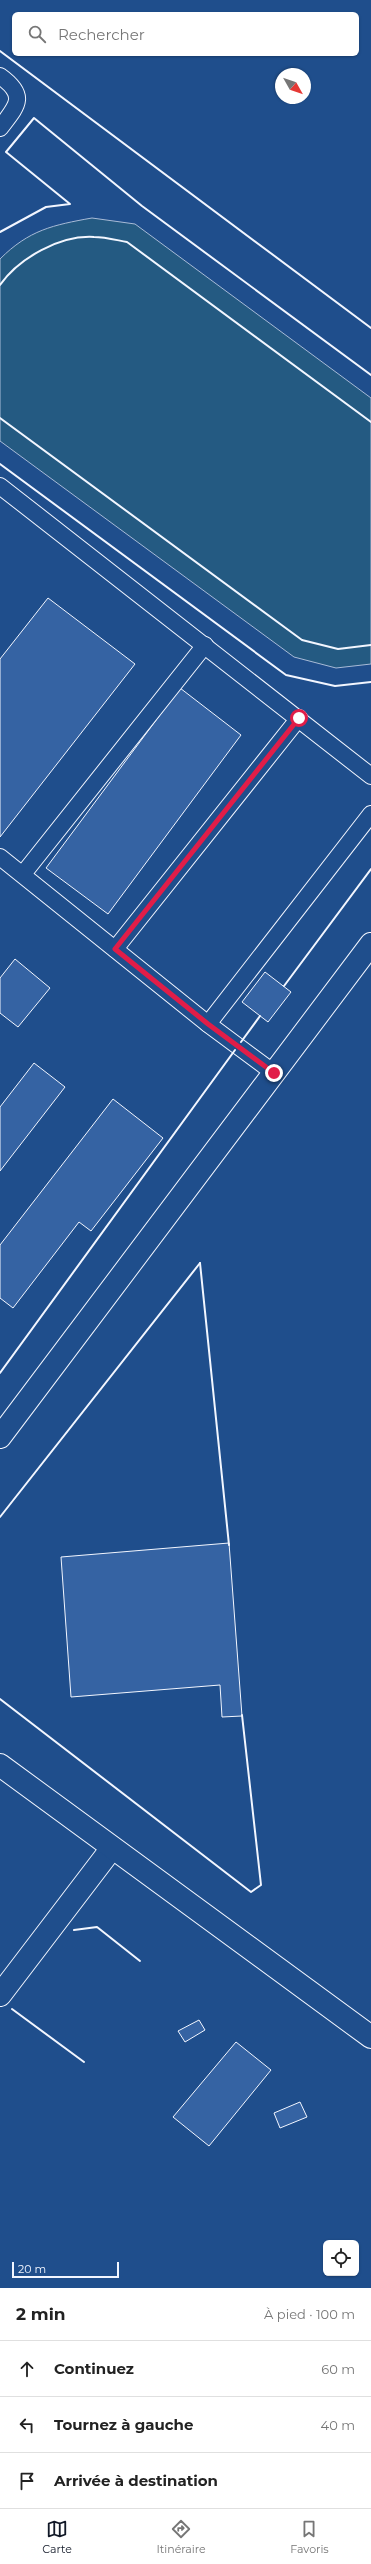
<!DOCTYPE html>
<html lang="fr">
<head>
<meta charset="utf-8">
<style>
  body { margin:0; font-family:Montserrat,sans-serif; background:#f6f6f6; color:#222 }
  .controls { position:absolute; right:12px; bottom:12px; display:grid; overflow:hidden; border-radius:6px; box-shadow:0 1px 3px #0004 }
  .controls button { width:36px; height:36px; display:grid; place-items:center; padding:0; border:0; border-bottom:1px solid #e0e0e0; background:#fff; color:#222; font:20px sans-serif }
  .compass { position:absolute; left:275px; top:68px; width:36px; height:36px; border-radius:50%; background:#fff; box-shadow:0 1px 3px #0004; rotate:130deg }
  .scale { position:absolute; left:12px; bottom:10px; width:107px; box-sizing:border-box; padding-left:4px; border:2px solid #f2f6ff; border-top:0; font-size:11px; line-height:14px; white-space:nowrap; color:#f2f6ff; -webkit-text-stroke:3px #1f4e8c; paint-order:stroke }
  .stop { position:absolute; width:12px; height:12px; margin:-9px; border:3px solid #e11d48; border-radius:50%; background:#fff }
  .stop.end { background:#e11d48; border-color:#fff; box-shadow:0 1px 4px #0008 }
  .list { margin:0; padding:0; list-style:none }
  h2 { display:flex; justify-content:space-between; align-items:center; height:52px; margin:0; padding:0 16px; font-size:17px }
  h2 small { font-size:13px; font-weight:400; color:#767676 }
  .list li { display:grid; grid-template-columns:26px 1fr auto; gap:12px; align-items:center; box-sizing:border-box; height:56px; padding:0 16px; border-top:1px solid #e0e0e0 }
  .list b { display:block; font-size:15px; white-space:nowrap }
  .list em { font-size:13px; font-style:normal; color:#767676 }
  .icon { flex:none; width:22px; height:22px; fill:none; stroke:currentColor; stroke-width:2; stroke-linecap:round; stroke-linejoin:round }
  .map { position:relative; flex:none; width:371px; height:2288px; overflow:hidden }
  .search { position:absolute; background:#fff; box-shadow:0 1px 3px #0004; left:12px; right:12px; top:12px; height:44px; display:flex; align-items:center; gap:10px; box-sizing:border-box; padding:0 14px; border-radius:6px; color:#767676; font-size:15px }
  .sheet { height:220px; background:#fff }
  nav { display:flex; justify-content:space-around; align-items:center; box-sizing:border-box; height:56px; border-top:1px solid #e0e0e0; background:#fff; font-size:11px; color:#767676 }
  nav a { display:grid; justify-items:center; gap:2px }
  nav .on { color:#111827 }
  .map>svg:first-child { display:block }
  .green { fill:#245a82; stroke:#a8bbd7 }
  .building { fill:#3563a3; stroke:#f2f6ff }
  .lines { fill:none; stroke-linecap:round; stroke-linejoin:round }
  .lane-casing { stroke:#f2f6ff; stroke-width:18 }
  .street-casing { stroke:#f2f6ff; stroke-width:24 }
  .secondary-casing { stroke:#f2f6ff; stroke-width:24 }
  .lane { stroke:#1f4e8c; stroke-width:16 }
  .street { stroke:#1f4e8c; stroke-width:22 }
  .secondary { stroke:#1f4e8c; stroke-width:22 }
  .wall { stroke:#f2f6ff; stroke-width:2 }
  .route { stroke:#e11d48; stroke-width:5 }
</style>
</head>
<body>
<div class="map">
<svg width="371" height="2288" viewBox="0 0 371 2288">
  <rect width="100%" height="100%" fill="#1f4e8c"/>
  <path class="green" d="M 92,218 L 135,224 L 371,398 L 371,664 L 336,668 L 294,657 L 0,441 L 0,259 C 29,230 53,225 92,218 Z"/>
  <g class="building">
    <polygon points="48,598 135,664 0,837 0,659"/>
    <polygon points="180,688 241,735 108,914 46,868"/>
    <polygon points="15,959 50,988 18,1027 0,1013 0,978"/>
    <polygon points="265,972 291,992 268,1022 242,1002"/>
    <polygon points="34,1063 65,1087 0,1171 0,1107"/>
    <polygon points="113,1099 163,1138 91,1231 79,1222 13,1308 0,1298 0,1245"/>
    <polygon points="229,1543 242,1716 222,1717 220,1685 71,1697 61,1557"/>
    <polygon points="199,2020 205,2030 185,2042 178,2031"/>
    <polygon points="236,2042 271,2070 209,2146 173,2117"/>
    <polygon points="300,2102 307,2117 280,2128 274,2113"/>
  </g>
  <g class="lines">
    <g class="lane-casing">
      <g id="lane">
        <path d="M 0,76 C 28,96 17,106 0,128"/>
        <polyline points="0,486 371,776"/>
        <polyline points="0,857 208,1024 274,1073"/>
        <polyline points="23,874 205,645"/>
        <polyline points="115,949 299,718"/>
        <polyline points="208,1024 371,814"/>
      </g>
    </g>
    <g class="street-casing">
      <g id="street">
        <polyline points="0,1437 371,944"/>
        <polyline points="0,1995 112,1848"/>
      </g>
    </g>
    <g class="secondary-casing">
      <polyline id="secondary" points="0,1765 371,2037"/>
    </g>
    <use href="#lane" class="lane"/>
    <use href="#street" class="street"/>
    <use href="#secondary" class="secondary"/>
    <g class="wall">
      <polyline points="0,51 371,328"/>
      <polyline points="0,232 46,207 70,204 6,152 34,118 142,206 371,375"/>
      <path d="M 0,285 C 19,258 60,235 94,237 C 105,237 116,240 127,242 L 371,422"/>
      <polyline points="0,418 302,640 338,649 371,645"/>
      <polyline points="0,464 286,675 335,686 371,682"/>
      <polyline points="284,986 371,869"/>
      <polyline points="241,1042 260,1016"/>
      <polyline points="200,1263 229,1545"/>
      <polyline points="0,1373 235,1050"/>
      <polyline points="0,1517 200,1263"/>
      <polyline points="0,1699 251,1892 261,1885 242,1715"/>
      <polyline points="74,1930 97,1927 140,1961"/>
      <polyline points="12,2009 84,2062"/>
    </g>
  </g>
  <g class="lines">
    <polyline class="route" points="274,1073 208,1024 115,949 299,718"/>
  </g>
</svg>
<div class="controls">
<button><svg class="icon" aria-label="locate" viewBox="0 0 24 24"><circle cx="12" cy="12" r="6"/><path d="M12 2v4M12 18v4M2 12h4M18 12h4"/></svg></button>
</div>
<svg class="compass" viewBox="-18 -18 36 36"><path d="M0-13l5 13h-10z" fill="#e53935"/><path d="M0 13l5-13h-10z" fill="#767676"/></svg>
<div class="scale">20 m</div>
<div class="stop" style="left:299px;top:718px"></div>
<div class="stop end" style="left:274px;top:1073px"></div>
<div class="search"><svg class="icon" aria-label="search" viewBox="0 0 24 24"><circle cx="10" cy="10" r="6"/><path d="M15 15l6 6"/></svg>Rechercher</div>
</div>
<section class="sheet">
<h2>2 min<small>À pied · 100 m</small></h2>
<ul class="list">
<li><svg class="icon" aria-label="ahead" viewBox="0 0 24 24"><path d="M12 20V5M6 11l6-6 6 6"/></svg><div><b>Continuez</b></div><em>60 m</em></li>
<li><svg class="icon" aria-label="left" viewBox="0 0 24 24"><path d="M17 20v-9H6M10 6l-5 5 5 5"/></svg><div><b>Tournez à gauche</b></div><em>40 m</em></li>
<li><svg class="icon" aria-label="arrive" viewBox="0 0 24 24"><path d="M6 21V4h12l-3 4 3 4H6"/></svg><div><b>Arrivée à destination</b></div></li>
</ul>
</section>
<nav>
<a class="on"><svg class="icon" aria-label="map" viewBox="0 0 24 24"><path d="M3 6l6-2 6 2 6-2v14l-6 2-6-2-6 2zM9 4v14M15 6v14"/></svg>Carte</a>
<a><svg class="icon" aria-label="directions" viewBox="0 0 24 24"><path d="M12 3l9 9-9 9-9-9zM9 14v-3h6M13 9l2 2-2 2"/></svg>Itinéraire</a>
<a><svg class="icon" aria-label="saved" viewBox="0 0 24 24"><path d="M7 4h10v16l-5-4-5 4z"/></svg>Favoris</a>
</nav>
</body>
</html>
